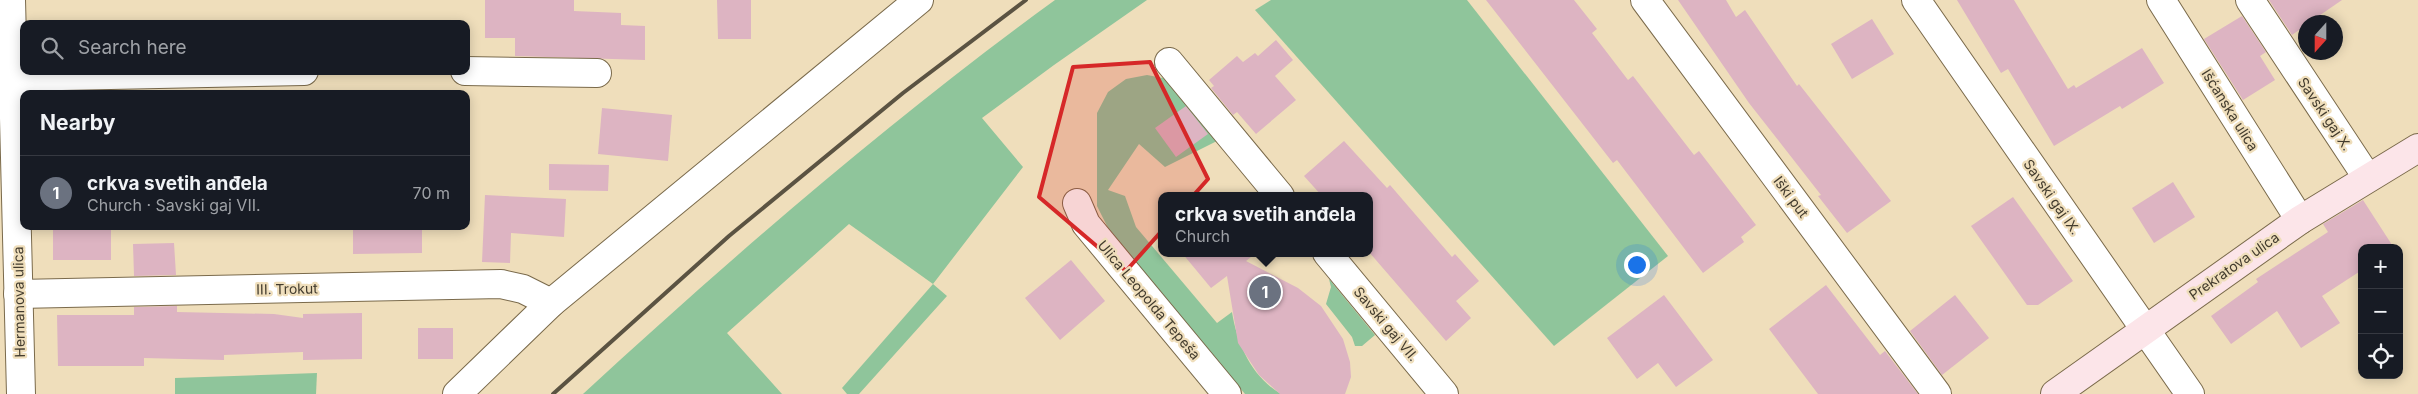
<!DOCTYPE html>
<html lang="en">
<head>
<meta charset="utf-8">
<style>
  body { margin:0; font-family:Inter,sans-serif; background:#20242c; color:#f1f3f6 }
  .controls { position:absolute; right:15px; bottom:15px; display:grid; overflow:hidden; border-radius:10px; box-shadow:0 2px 12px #0003 }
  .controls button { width:45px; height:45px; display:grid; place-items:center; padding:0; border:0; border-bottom:1px solid #363941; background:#171b24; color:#f1f3f6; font:25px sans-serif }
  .compass { position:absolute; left:2298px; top:15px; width:45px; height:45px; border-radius:50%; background:#171b24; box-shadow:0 2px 12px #0003; rotate:201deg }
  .you { position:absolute; left:1636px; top:264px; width:18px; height:18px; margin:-12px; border:4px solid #fff; border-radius:50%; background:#1a73e8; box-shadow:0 0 0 8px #1a73e833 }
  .badge { display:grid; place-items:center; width:32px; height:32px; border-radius:50%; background:#7c3aed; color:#fff; font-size:16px; font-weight:700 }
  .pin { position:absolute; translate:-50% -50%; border:2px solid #fff; box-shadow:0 1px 5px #0006 }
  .popup { position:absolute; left:1158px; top:192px; width:215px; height:65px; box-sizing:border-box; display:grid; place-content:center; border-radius:10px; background:#171b24; filter:drop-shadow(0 1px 4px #0005); font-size:16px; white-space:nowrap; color:#9ea1a6 }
  .popup b { font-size:19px; color:#f1f3f6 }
  .popup::after { content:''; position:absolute; left:50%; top:100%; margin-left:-10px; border:10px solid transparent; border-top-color:#171b24 }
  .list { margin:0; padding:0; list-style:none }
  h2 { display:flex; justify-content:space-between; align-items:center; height:65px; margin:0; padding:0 20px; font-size:21px }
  h2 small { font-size:16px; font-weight:400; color:#9ea1a6 }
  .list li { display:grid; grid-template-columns:32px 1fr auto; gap:15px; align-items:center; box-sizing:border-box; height:75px; padding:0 20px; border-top:1px solid #363941 }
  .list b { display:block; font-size:19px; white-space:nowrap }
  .list p { margin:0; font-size:16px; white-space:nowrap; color:#9ea1a6 }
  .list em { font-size:16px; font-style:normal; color:#9ea1a6 }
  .icon { flex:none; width:28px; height:28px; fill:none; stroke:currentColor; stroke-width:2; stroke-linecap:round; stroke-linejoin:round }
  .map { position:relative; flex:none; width:2418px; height:394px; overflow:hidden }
  .search { position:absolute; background:#171b24; box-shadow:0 2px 12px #0003; left:20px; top:20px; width:450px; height:55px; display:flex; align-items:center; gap:12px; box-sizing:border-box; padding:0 18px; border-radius:10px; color:#9ea1a6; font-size:19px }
  .panel { position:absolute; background:#171b24; box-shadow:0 2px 12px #0003; left:20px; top:90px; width:450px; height:140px; border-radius:10px }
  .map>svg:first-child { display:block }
  .green { fill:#8fc59b }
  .building { fill:#ddb4c2 }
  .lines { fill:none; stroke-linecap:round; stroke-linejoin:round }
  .street-casing { stroke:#7a6a4b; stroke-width:30 }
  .secondary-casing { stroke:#7a6a4b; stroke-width:30 }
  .street { stroke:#fff; stroke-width:28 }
  .secondary { stroke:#fce5e9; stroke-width:28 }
  .rail { stroke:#5b5342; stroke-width:4 }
  .marked { fill:#d62828; fill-opacity:0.2; stroke:#d62828; stroke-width:4; stroke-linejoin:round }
  .labels { text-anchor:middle; stroke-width:4.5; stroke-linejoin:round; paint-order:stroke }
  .street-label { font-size:14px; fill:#433c2e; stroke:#efdebb }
</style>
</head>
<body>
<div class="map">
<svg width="2418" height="394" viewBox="0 0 2418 394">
  <rect width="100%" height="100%" fill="#efdebb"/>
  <g class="green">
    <path d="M 1055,0 L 1147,0 L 1054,65 L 982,118 L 1023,167 L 933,284 L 947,296 L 859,394 L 847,394 L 842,388 L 933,284 L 849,224 L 727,333 L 782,394 L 583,394 C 734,255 889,121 1055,0 Z"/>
    <polygon points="1271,0 1467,0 1668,256 1554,346 1255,10"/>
    <path d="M 1147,75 L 1163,78 L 1180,93 L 1217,141 L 1165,167 L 1139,144 L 1108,190 L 1125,196 L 1136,227 L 1217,323 L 1232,312 C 1237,344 1252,377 1281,394 L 1245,394 L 1111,234 L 1097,206 L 1097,113 L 1108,92 L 1126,79 Z"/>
    <polygon points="1329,279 1375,335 1362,346 1355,346 1352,337 1326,304 1331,287"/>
    <polygon points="317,373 316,394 175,394 175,378"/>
  </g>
  <g class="building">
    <polygon points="485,0 574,0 574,11 621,13 621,25 645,26 645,60 515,56 515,38 485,38"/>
    <polygon points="717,0 751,0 751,39 718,39"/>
    <polygon points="1486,0 1574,0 1597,29 1592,33 1628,80 1633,76 1694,155 1699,151 1756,225 1741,237 1744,242 1703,273 1617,160 1613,163"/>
    <polygon points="1678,0 1726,0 1736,17 1745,10 1797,86 1799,84 1891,201 1847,233 1818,196 1821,195 1749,103"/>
    <polygon points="1957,0 2014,0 2068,89 2074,85 2076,88 2142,48 2164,83 2122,109 2120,106 2054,146 2008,69 2001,73"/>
    <polygon points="2269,0 2342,0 2310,22 2306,22 2306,25 2292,35"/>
    <polygon points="2242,16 2266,52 2260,56 2275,80 2243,100 2204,39"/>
    <polygon points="1872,19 1894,54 1852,79 1831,44"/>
    <polygon points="1276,40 1293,60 1275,76 1296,100 1256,134 1237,112 1233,115 1211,88 1214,86 1209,80 1237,56 1243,62 1255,53 1258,56"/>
    <polygon points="1186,106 1208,134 1176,157 1155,128"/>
    <polygon points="602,108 672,115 668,161 598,154"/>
    <polygon points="1344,141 1387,188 1390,185 1452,257 1455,254 1479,281 1456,301 1471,318 1446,341 1369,252 1369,196 1322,196 1304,176"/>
    <polygon points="549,164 609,165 608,191 549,190"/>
    <polygon points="2173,182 2195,217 2154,243 2132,208"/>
    <polygon points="485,195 566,199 564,237 511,233 510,263 482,262"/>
    <polygon points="2013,197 2073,281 2038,305 2027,305 1971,226"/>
    <polygon points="2363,200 2394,248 2362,248 2362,270 2322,296 2340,323 2301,348 2277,311 2231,344 2211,316 2258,282 2256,279 2328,232 2323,224"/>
    <rect x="53" y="226" width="58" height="34"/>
    <polygon points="353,226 422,226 422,253 353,254"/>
    <polygon points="174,243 176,275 134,276 133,244"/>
    <polygon points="1182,253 1256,253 1246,261 1298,288 1321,306 1343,339 1350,362 1351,377 1345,394 1280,394 1259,375 1238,343 1227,276 1211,288"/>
    <polygon points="1071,260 1105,301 1060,340 1025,298"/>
    <polygon points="1826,285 1880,355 1885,351 1918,394 1818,394 1769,329"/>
    <polygon points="1664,295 1713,360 1676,387 1658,363 1637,379 1607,338"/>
    <polygon points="1955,295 1989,338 1942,375 1910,331"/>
    <polygon points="177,306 177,312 274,314 303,318 303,314 362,313 362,359 303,360 303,352 224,355 224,360 144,358 144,366 58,366 57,315 134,315 134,307"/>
    <rect x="418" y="328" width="35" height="31"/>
  </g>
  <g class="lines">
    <g class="street-casing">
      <g id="street">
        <polyline points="11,0 21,394"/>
        <polyline points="1645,0 1937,394"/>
        <polyline points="1916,0 2190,394"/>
        <polyline points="2161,0 2300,220"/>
        <polyline points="2250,0 2367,177"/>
        <polyline points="1169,62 1280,196"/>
        <polyline points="465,71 597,73"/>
        <polyline points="13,77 304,71"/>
        <polyline points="1077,203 1086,224 1227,394"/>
        <polyline points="1327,253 1444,394"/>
        <polyline points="18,294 501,284 523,289 551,303"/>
        <polyline points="457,394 551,303 919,0"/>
      </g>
    </g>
    <g class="secondary-casing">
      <polyline id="secondary" points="2055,394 2300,220 2418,148"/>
    </g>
    <use href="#street" class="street"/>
    <use href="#secondary" class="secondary"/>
    <polyline class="rail" points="553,394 729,236 903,93 1026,0"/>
  </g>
  <path class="marked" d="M 1150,62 L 1208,179 L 1126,271 L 1039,197 L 1073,67 Z"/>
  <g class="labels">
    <g class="street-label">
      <text transform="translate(2230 110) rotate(58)" y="5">Išćanska ulica</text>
      <text transform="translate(2325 114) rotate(56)" y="5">Savski gaj X.</text>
      <text transform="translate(1791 197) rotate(53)" y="5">Iški put</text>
      <text transform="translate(2052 197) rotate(55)" y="5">Savski gaj IX.</text>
      <text transform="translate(2234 266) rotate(-35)" y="5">Prekratova ulica</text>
      <text transform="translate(287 289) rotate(-1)" y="5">III. Trokut</text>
      <text transform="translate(1149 300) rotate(50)" y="5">Ulica Leopolda Tepeša</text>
      <text transform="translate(19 302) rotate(-91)" y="5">Hermanova ulica</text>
      <text transform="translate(1386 324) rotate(50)" y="5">Savski gaj VII.</text>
    </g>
  </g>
</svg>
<div class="controls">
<button>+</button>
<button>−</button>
<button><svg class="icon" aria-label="locate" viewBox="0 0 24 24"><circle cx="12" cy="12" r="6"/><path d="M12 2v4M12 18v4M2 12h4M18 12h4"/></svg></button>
</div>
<svg class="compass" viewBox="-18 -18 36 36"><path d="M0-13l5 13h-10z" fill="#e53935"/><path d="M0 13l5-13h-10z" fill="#9ea1a6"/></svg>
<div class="you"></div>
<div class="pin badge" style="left:1265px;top:292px;background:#6b7280">1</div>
<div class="popup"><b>crkva svetih anđela</b>Church</div>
<div class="search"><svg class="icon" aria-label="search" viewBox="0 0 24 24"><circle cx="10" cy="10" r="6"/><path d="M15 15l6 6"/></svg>Search here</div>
<section class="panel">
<h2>Nearby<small></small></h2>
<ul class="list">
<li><span class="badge" style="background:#6b7280">1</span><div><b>crkva svetih anđela</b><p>Church · Savski gaj VII.</p></div><em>70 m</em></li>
</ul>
</section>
</div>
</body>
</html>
